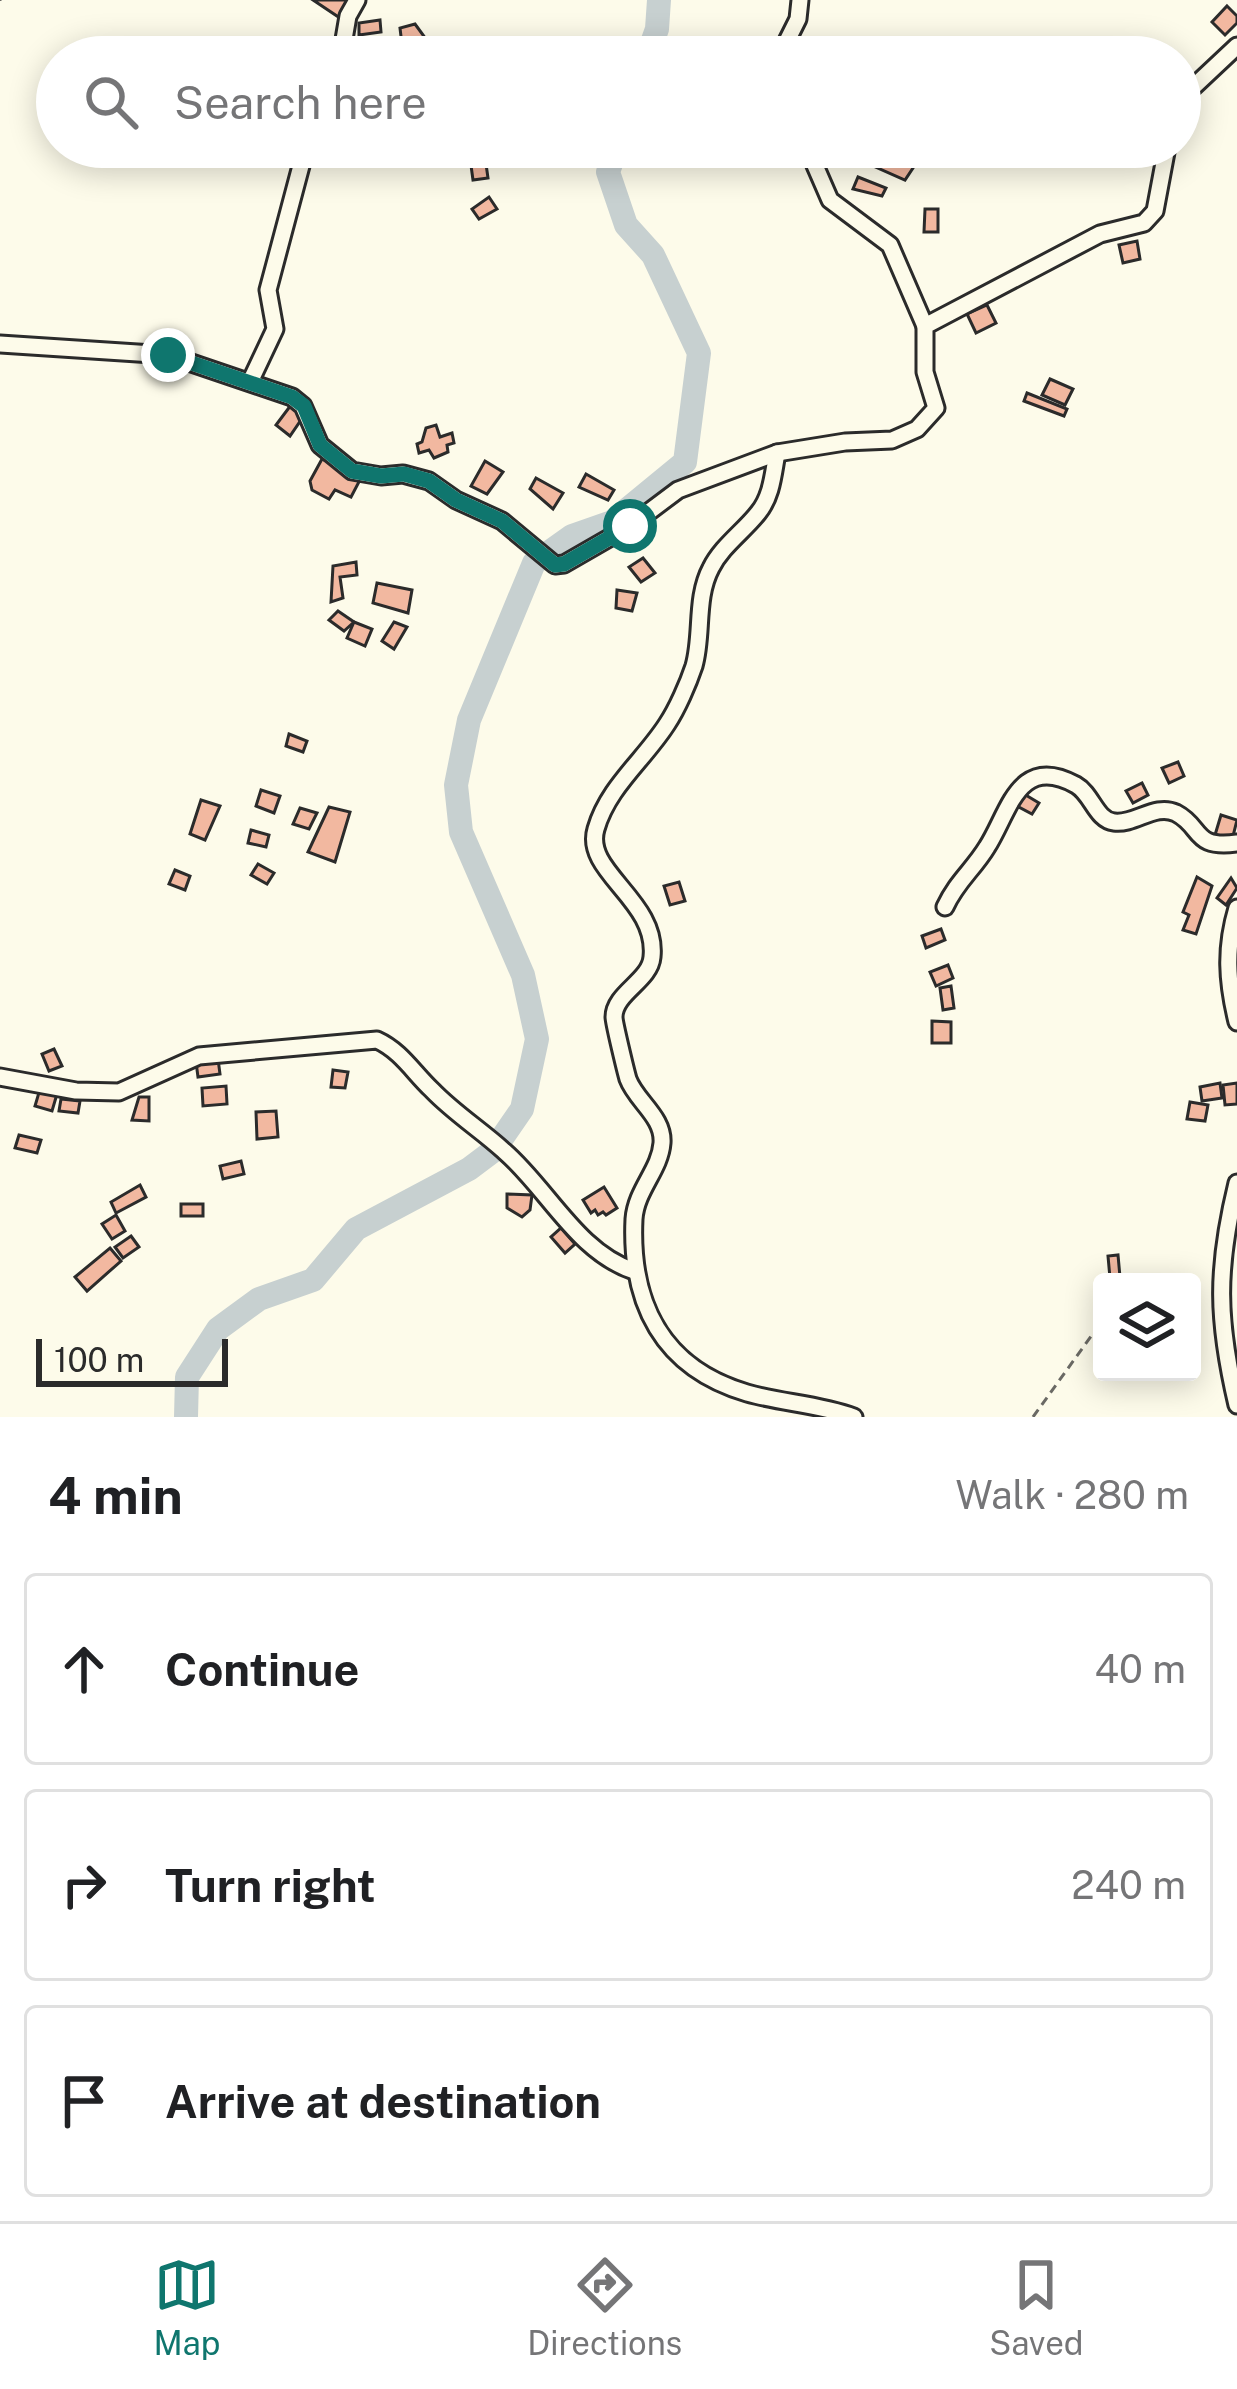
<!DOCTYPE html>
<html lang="en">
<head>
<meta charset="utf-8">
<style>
  body { margin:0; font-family:"Public Sans",sans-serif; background:#f6f6f6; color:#202124 }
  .controls { position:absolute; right:36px; bottom:36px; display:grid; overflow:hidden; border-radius:12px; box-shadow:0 6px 30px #0003 }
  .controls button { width:108px; height:108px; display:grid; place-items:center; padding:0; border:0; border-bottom:3px solid #e0e0e0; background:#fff; color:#202124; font:60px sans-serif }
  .scale { position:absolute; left:36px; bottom:30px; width:192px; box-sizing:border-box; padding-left:12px; border:6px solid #2b2b2b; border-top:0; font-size:33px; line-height:42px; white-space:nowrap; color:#2b2b2b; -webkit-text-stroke:9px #fdfbea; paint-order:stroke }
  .stop { position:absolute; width:36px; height:36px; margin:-27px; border:9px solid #0f766e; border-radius:50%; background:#fff }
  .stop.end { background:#0f766e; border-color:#fff; box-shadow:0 3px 12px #0008 }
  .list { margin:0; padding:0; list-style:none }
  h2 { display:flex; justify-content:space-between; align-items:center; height:156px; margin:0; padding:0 48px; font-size:51px }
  h2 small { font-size:39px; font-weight:400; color:#757577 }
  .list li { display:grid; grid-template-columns:78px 1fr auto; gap:36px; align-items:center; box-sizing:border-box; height:192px; margin:0 24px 24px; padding:0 24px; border:3px solid #e0e0e0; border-radius:12px }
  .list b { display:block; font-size:45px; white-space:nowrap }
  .list em { font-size:39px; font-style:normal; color:#757577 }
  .icon { flex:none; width:66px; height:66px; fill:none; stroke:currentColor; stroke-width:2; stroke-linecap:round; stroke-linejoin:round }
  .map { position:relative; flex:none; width:1237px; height:1417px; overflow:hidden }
  .search { position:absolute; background:#fff; box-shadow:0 6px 30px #0003; left:36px; right:36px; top:36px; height:132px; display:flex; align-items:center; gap:30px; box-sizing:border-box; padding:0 42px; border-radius:66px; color:#757577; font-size:45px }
  .sheet { height:804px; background:#fff }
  nav { display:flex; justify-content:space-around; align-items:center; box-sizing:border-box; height:168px; border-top:3px solid #e0e0e0; background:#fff; font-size:33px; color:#757577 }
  nav a { display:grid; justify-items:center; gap:6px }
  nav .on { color:#0f766e }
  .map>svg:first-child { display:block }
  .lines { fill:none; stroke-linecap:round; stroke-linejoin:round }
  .river { stroke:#c7d0d0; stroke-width:24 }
  .building { fill:#f2b8a0; stroke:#2b2b2b; stroke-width:3 }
  .minor-casing { stroke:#2b2b2b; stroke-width:21 }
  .path { stroke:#6a6964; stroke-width:3; stroke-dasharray:9 6; stroke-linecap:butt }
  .minor { stroke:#fdfbea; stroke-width:15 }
  .route { stroke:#0f766e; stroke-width:15 }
</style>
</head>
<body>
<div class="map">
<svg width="1237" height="1417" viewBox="0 0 1237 1417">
  <rect width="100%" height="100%" fill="#fdfbea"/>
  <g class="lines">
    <g class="river">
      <polyline points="647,57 657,29 659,0"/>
      <polyline points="186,1417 187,1377 218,1329 259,1299 313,1280 356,1229 469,1169 493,1151 522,1109 537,1039 523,975 461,832 456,785 469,720 534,563 572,536 612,522 685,462 699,353 653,255 626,225 608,172 617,147"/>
    </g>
  </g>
  <g class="building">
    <polygon points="313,0 348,0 353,3 343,20"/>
    <polygon points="1227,6 1237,16 1237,23 1225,35 1212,22"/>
    <polygon points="380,20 381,32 359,35 359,23"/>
    <polygon points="415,24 426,39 402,45 400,28"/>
    <polygon points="484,150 488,178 473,180 469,151"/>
    <polygon points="878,150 915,165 905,180 871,165"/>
    <polygon points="858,177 886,188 882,196 853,189"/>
    <polygon points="489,197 497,209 479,219 472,209"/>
    <polygon points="925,209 938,209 938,232 924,232"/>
    <polygon points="1137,241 1140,259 1123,263 1119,245"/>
    <polygon points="987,305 996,323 976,333 967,314"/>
    <polygon points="1050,379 1073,389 1065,405 1042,395"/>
    <polygon points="1027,393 1067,409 1064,416 1024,401"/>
    <polygon points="294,401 305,414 290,436 276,425"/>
    <polygon points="436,425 440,437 452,433 454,443 447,445 448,452 434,458 429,450 419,453 417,444 422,442 426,428"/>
    <polygon points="322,459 361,478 351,497 335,490 329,499 312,490 310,481"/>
    <polygon points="485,461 503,472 487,494 471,486"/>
    <polygon points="586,474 614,490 608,500 579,487"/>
    <polygon points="536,478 563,493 553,509 530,489"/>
    <polygon points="643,558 655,573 641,582 629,567"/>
    <polygon points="356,562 357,575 340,577 343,598 331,602 333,566"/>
    <polygon points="377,583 412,590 408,613 373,603"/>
    <polygon points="617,590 637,593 632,611 616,608"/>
    <polygon points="338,611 354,622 344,631 329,620"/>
    <polygon points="354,622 372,629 365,646 347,638"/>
    <polygon points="394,622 407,627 394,649 382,641"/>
    <polygon points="289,734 307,741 303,752 286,746"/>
    <polygon points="1178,762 1184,776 1169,783 1162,768"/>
    <polygon points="1142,783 1148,795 1133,803 1126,791"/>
    <polygon points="261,790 280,796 274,813 256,806"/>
    <polygon points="1024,794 1039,803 1032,814 1017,806"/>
    <polygon points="201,800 220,806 205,840 190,834"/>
    <polygon points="329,807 350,812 335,862 308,852"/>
    <polygon points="300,808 317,813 309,829 293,824"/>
    <polygon points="1221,815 1237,820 1232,840 1215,835"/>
    <polygon points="251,830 269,835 266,847 248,843"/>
    <polygon points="258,864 274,873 267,884 251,875"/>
    <polygon points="175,870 190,876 185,890 169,884"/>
    <polygon points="1197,877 1212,886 1196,934 1183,930 1189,915 1183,912"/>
    <polygon points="1231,878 1237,888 1226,905 1217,898"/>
    <polygon points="679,882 685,901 670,905 664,886"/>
    <polygon points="941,929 945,940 926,948 922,936"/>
    <polygon points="948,965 953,978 936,986 930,972"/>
    <polygon points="951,986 954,1008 943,1010 940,988"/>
    <polygon points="932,1021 951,1022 951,1043 932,1043"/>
    <polygon points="54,1049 62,1066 49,1071 42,1054"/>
    <polygon points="218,1059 220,1074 198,1077 196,1062"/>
    <polygon points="333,1070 348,1072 345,1088 331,1087"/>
    <polygon points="1220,1083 1222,1098 1202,1101 1200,1087"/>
    <polygon points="1237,1083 1237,1104 1225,1105 1223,1085"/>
    <polygon points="226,1086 227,1104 203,1106 202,1088"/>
    <polygon points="40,1089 57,1094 52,1111 35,1106"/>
    <polygon points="139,1097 149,1097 149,1121 132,1120"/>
    <polygon points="61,1099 80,1101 78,1113 59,1111"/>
    <polygon points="1190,1102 1208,1105 1205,1121 1187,1119"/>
    <polygon points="276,1111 278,1137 257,1139 256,1112"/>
    <polygon points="19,1135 41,1140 37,1153 15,1148"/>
    <polygon points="241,1161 244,1174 223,1179 220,1166"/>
    <polygon points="140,1185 146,1197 116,1213 111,1202"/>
    <polygon points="604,1187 617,1208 606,1215 603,1212 598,1215 595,1210 591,1213 583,1200"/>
    <polygon points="507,1194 532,1195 530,1210 522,1217 507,1208"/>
    <rect x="181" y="1204" width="22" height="12"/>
    <polygon points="116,1215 125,1231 112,1239 102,1224"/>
    <polygon points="561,1228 575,1244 565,1253 551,1237"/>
    <polygon points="131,1236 139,1247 123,1258 115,1247"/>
    <polygon points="110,1248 121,1261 87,1291 75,1277"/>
    <polygon points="1118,1255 1120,1277 1110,1278 1108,1256"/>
  </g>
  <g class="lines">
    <g class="minor-casing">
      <g id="minor">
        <polyline points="341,57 348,16 357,0"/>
        <polyline points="779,57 798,19 800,0"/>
        <polyline points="1180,113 1188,92 1237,46"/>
        <polyline points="807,147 830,200 890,245 925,326"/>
        <polyline points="0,344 168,355 292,397 303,406 320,445 352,471 381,476 403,474 429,481 456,500 502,521 555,565 564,564 630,526 678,490 777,453 845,442 892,440 917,429 936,408 925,372 925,326 1100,234 1144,223 1155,211 1167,147"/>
        <polyline points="250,382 275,329 268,290 306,147"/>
        <path d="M 777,453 C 773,474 772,496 758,513 C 743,532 722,546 711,568 C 695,598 703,635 694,666 C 688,684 677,709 667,724 C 644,760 608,787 596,829 C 583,872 658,900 652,957 C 650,981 614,993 614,1017 C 614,1023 626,1072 628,1079 C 636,1101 664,1117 662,1143 C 660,1170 636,1190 634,1219 C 630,1303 662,1368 747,1393 C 782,1403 819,1404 854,1417"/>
        <path d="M 945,907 C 957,881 973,870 987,847 C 1009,813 1018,753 1076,785 C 1092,794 1096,820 1114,822 C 1135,825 1155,803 1176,813 C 1203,827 1192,849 1237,843"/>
        <path d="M 1237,908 C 1225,948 1227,981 1237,1022"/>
        <path d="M 0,1077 L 76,1091 L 119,1092 L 199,1056 L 377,1040 C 401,1051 413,1072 432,1090 C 454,1113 481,1130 504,1151 C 548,1189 577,1252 634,1271"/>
        <path d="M 1237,1183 C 1216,1269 1217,1320 1237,1405"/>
      </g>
    </g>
    <g class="path">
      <polyline points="0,1 0,0"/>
      <polyline points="1033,1417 1102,1321"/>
    </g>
    <use href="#minor" class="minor"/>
  </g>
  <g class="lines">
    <polyline class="route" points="168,355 292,397 304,406 320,445 352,471 381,476 404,474 429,481 456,500 502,521 555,565 564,564 630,526"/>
  </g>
</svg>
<div class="controls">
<button><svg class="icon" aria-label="layers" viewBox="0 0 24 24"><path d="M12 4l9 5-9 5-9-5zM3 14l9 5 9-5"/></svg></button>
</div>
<div class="scale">100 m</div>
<div class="stop" style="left:630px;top:526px"></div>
<div class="stop end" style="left:168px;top:355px"></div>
<div class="search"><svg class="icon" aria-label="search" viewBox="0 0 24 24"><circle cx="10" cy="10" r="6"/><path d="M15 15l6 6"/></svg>Search here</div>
</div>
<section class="sheet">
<h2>4 min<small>Walk · 280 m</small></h2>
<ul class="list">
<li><svg class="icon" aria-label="ahead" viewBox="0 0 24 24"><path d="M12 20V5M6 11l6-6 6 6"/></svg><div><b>Continue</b></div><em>40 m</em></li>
<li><svg class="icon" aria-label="right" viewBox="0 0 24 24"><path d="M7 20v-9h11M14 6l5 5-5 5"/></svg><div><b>Turn right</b></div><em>240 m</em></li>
<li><svg class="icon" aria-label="arrive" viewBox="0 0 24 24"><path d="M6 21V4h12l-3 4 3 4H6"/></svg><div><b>Arrive at destination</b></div></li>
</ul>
</section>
<nav>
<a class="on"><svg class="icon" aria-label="map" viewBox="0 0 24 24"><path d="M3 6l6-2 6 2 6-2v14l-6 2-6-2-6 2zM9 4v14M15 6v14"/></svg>Map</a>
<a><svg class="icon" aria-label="directions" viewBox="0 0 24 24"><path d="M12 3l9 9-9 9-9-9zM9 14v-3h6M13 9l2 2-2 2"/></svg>Directions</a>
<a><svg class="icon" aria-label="saved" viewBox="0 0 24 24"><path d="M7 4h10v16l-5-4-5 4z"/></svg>Saved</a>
</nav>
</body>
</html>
